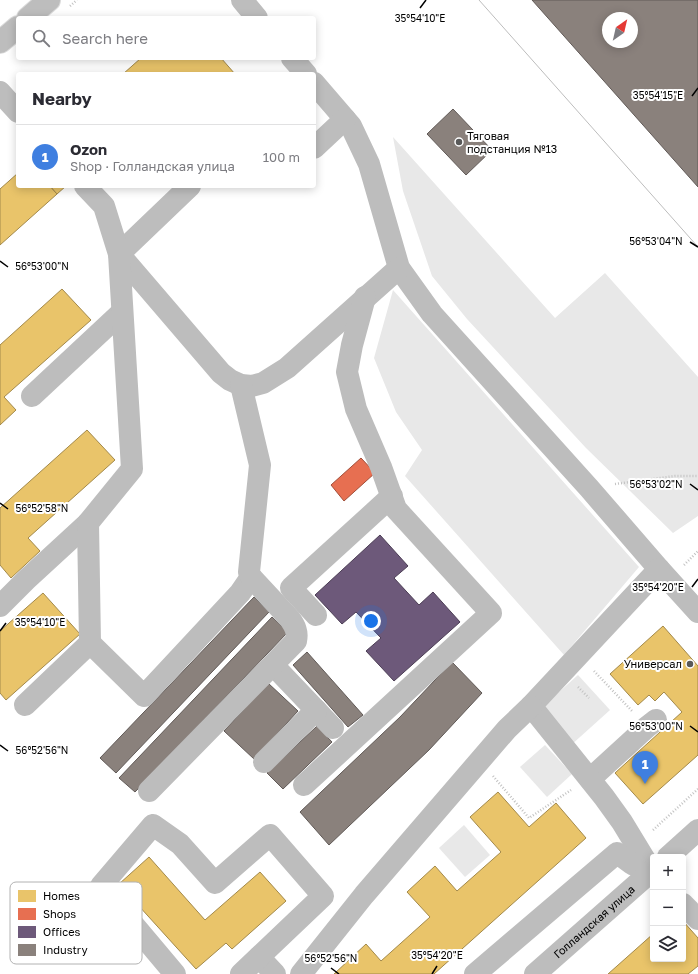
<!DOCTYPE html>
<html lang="en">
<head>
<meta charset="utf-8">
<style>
  body { margin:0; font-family:"Golos Text",sans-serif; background:#f7f7f7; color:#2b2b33 }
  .controls { position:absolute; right:12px; bottom:12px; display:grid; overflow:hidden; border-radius:4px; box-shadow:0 2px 10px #0003 }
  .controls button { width:36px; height:36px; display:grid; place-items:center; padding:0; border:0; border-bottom:1px solid #e1e1e2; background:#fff; color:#2b2b33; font:20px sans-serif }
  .compass { position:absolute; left:602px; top:12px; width:36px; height:36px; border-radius:50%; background:#fff; box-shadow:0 2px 10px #0003; rotate:34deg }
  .you { position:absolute; left:371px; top:621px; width:14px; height:14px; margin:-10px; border:3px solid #fff; border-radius:50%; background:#1a73e8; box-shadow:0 0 0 6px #1a73e833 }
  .badge { display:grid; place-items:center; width:26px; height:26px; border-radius:50%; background:#595959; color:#fff; font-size:13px; font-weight:700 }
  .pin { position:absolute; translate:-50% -33px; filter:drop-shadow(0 1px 2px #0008) }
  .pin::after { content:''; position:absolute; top:21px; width:14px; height:12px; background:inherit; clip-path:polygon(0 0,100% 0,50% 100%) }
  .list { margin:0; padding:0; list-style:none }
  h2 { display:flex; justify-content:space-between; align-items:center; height:52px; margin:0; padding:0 16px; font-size:17px }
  h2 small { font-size:13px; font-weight:400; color:#7c7c81 }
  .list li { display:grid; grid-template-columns:26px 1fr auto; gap:12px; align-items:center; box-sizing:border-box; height:64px; padding:0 16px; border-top:1px solid #e1e1e2 }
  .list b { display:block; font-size:15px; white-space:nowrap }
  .list p { margin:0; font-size:13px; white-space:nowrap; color:#7c7c81 }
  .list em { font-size:13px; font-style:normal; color:#7c7c81 }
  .icon { flex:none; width:22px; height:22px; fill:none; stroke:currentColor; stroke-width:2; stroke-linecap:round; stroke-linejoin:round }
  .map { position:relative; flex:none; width:698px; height:974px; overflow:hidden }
  .search { position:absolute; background:#fff; box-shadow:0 2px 10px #0003; left:16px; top:16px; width:300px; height:44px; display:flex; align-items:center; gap:10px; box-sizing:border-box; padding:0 14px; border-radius:4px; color:#7c7c81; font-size:15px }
  .panel { position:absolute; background:#fff; box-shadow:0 2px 10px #0003; left:16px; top:72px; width:300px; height:116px; border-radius:4px }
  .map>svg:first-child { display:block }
  .green { fill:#e8e8e8 }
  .homes { fill:#e9c46a; stroke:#a3894a }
  .shops { fill:#e76f51; stroke:#a24e39 }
  .offices { fill:#6d597a; stroke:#4c3e55 }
  .industry { fill:#8a817c; stroke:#615a57; fill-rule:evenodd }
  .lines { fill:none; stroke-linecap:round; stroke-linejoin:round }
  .major-casing { stroke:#dbdbdb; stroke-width:24 }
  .path { stroke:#c2c2c2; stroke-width:2.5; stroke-dasharray:1 2; stroke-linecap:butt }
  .minor { stroke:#bdbdbd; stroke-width:22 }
  .major { stroke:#bdbdbd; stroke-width:22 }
  .tram { stroke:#bdbdbd; stroke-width:1 }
  .ticks { fill:none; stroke:#000; stroke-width:1.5 }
  .poi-dot { fill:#595959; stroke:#fff; stroke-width:1.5 }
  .labels { text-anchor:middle; stroke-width:4; stroke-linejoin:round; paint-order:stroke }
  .poi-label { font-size:11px; fill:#000; stroke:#fff; text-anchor:start }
  .street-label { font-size:11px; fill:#000; stroke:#fff }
  .key { fill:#fff; stroke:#b2b2b2; stroke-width:1 }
  .key-label { font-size:11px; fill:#000 }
  .ticks-label { font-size:10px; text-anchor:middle; fill:#000; stroke:#fff; stroke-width:4; stroke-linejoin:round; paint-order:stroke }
</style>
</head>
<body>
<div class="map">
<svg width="698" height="974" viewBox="0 0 698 974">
  <rect width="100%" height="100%" fill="#fff"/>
  <g class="green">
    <polygon points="393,137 555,318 605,273 698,377 698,516 673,533 586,448 467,319 432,276 403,191"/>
    <polygon points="393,290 639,567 564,655 405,476 422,450 396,412 374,358"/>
    <polygon points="578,675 610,710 570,746 538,711"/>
    <polygon points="545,745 572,774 547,797 520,767"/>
    <polygon points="464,825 490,855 465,877 439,848"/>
  </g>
  <g class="homes">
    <polygon points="141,58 221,58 235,74 123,74"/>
    <polygon points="18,173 18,186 50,186 57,194 0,245 0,189"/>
    <polygon points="50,186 66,186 57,194"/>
    <polygon points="62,289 91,320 4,397 16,410 0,425 0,345"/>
    <polygon points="87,430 115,460 28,538 40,551 11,578 0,565 0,508"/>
    <polygon points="43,593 80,634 6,700 0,693 0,631"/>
    <polygon points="663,626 698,666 698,755 643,804 615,773 682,712 664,692 655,701 649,695 638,705 610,674"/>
    <polygon points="498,792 529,827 556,803 586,838 434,974 334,974 366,944 381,961 430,917 407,892 435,866 457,891 501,852 470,817"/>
    <polygon points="149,857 205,920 260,872 286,901 232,949 226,943 196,969 119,884"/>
    <polygon points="683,921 698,938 698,966 688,974 608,974 653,934 653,959 683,959"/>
  </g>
  <polygon class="shops" points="361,458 375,473 344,501 331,485"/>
  <polygon class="offices" points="380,535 408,566 394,578 419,605 433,592 460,622 394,681 366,651 381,638 356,612 342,624 315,595"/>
  <g class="industry">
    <path d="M 532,0 L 698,0 L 698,187 ZM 608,18 L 632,18 L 632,42 L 608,42 Z"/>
    <polygon points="453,109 492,150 466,175 427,134"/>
    <polygon points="254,597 269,612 116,773 100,758"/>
    <polygon points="272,617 288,632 135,792 119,778"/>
    <polygon points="307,652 363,715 348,727 293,665"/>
    <polygon points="452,662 482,693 429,750 329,845 300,812 400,717"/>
    <polygon points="268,683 298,711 254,759 224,731"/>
    <polygon points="317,726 332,742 283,789 267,773"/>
  </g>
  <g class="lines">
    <g class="major-casing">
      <g id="major">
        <polyline points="28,18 49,0"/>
        <polyline points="0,42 18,27"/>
      </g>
    </g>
    <g class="path">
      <polyline points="70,6 77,0"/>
      <polyline points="615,484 675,476 698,476"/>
      <polyline points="684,565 698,551"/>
      <polyline points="594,671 632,711"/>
      <polyline points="578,687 589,698"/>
      <polyline points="493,776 529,818 571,790"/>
      <polyline points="653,830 698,789"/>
    </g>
    <g class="minor">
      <polyline points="242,0 257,18"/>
      <polyline points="292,58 306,74"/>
      <polyline points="314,83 351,126 369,164 399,268 432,314 589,488 659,569 698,612"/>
      <polyline points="0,92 18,112"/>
      <polyline points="314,148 345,119"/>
      <polyline points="190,186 119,254 221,373 230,380 241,385 252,386 263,383 287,368 399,268"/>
      <polyline points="32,396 122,312"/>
      <polyline points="0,606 26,580 88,523"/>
      <polyline points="316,615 291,588 392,496"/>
      <polyline points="90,643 144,696 240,593 251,577"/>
      <polyline points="273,665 333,728"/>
      <polyline points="25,705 90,643 88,523 132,469 119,254 104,206 85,186"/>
      <polyline points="264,762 316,710"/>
      <polyline points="590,779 647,727 656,720"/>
      <polyline points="304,785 491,613 396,509 381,467 356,409 347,372 352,345 365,297"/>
      <path d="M 149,791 L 296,641 C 298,632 295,626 290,619 L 251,577 L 249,572 L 260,465 L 241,385"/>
      <polyline points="668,857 698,830"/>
      <polyline points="653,873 622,822 604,797 531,706 659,569"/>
      <polyline points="683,904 698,919"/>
      <polyline points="259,957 275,974"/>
      <polyline points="175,974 101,886 153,825 180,844 215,883 270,835 323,896 241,974"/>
      <polyline points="301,974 364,895 507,729 531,706"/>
      <polyline points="475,974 617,853 632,864 652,871"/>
      <path id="s1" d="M 535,974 L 653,870"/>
    </g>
    <use href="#major" class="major"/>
    <polyline class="tram" points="479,0 698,247"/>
  </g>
  <path class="ticks" d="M 420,8 L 426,0M 692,96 L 698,88M 690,242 L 698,247M 0,261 L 8,267M 690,484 L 698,490M 0,503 L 8,509M 692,587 L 698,579M 0,631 L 6,623M 690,726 L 698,732M 0,745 L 8,751M 331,968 L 339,974M 432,974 L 437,966"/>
  <g class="poi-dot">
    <circle cx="459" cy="142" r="4"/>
    <circle cx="690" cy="664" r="4"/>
  </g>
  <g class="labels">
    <g class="poi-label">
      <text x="467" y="140">Тяговая<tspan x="467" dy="13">подстанция №13</tspan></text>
      <text x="682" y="668" text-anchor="end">Универсал</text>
    </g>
    <g class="street-label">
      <text dy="4" stroke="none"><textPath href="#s1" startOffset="79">Голландская улица</textPath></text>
    </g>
  </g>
  <rect x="10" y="882" width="132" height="82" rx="6" class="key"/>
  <rect x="18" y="890" width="18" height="12" fill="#e9c46a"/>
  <rect x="18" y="908" width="18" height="12" fill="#e76f51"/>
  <rect x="18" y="926" width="18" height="12" fill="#6d597a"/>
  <rect x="18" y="944" width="18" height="12" fill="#8a817c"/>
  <g class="key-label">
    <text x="43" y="900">Homes</text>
    <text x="43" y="918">Shops</text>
    <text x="43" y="936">Offices</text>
    <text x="43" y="954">Industry</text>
  </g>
  <g class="ticks-label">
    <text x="420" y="22">35°54'10"E</text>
    <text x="658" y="99">35°54'15"E</text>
    <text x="656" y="245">56°53'04"N</text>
    <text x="42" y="270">56°53'00"N</text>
    <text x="656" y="488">56°53'02"N</text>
    <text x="42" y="512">56°52'58"N</text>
    <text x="658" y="591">35°54'20"E</text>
    <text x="40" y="626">35°54'10"E</text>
    <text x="656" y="730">56°53'00"N</text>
    <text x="42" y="754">56°52'56"N</text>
    <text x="437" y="959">35°54'20"E</text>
    <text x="331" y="962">56°52'56"N</text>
  </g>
</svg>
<div class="controls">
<button>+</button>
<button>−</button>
<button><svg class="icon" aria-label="layers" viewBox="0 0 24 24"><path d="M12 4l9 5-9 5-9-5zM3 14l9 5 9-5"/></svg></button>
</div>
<svg class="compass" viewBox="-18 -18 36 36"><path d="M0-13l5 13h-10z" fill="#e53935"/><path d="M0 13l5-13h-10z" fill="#7c7c81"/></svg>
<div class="you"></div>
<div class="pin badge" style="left:645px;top:784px;background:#3f7fe0">1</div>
<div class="search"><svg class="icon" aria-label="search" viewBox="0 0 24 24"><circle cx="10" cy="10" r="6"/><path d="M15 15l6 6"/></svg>Search here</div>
<section class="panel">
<h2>Nearby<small></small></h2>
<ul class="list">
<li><span class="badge" style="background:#3f7fe0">1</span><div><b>Ozon</b><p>Shop · Голландская улица</p></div><em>100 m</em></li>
</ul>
</section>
</div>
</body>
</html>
